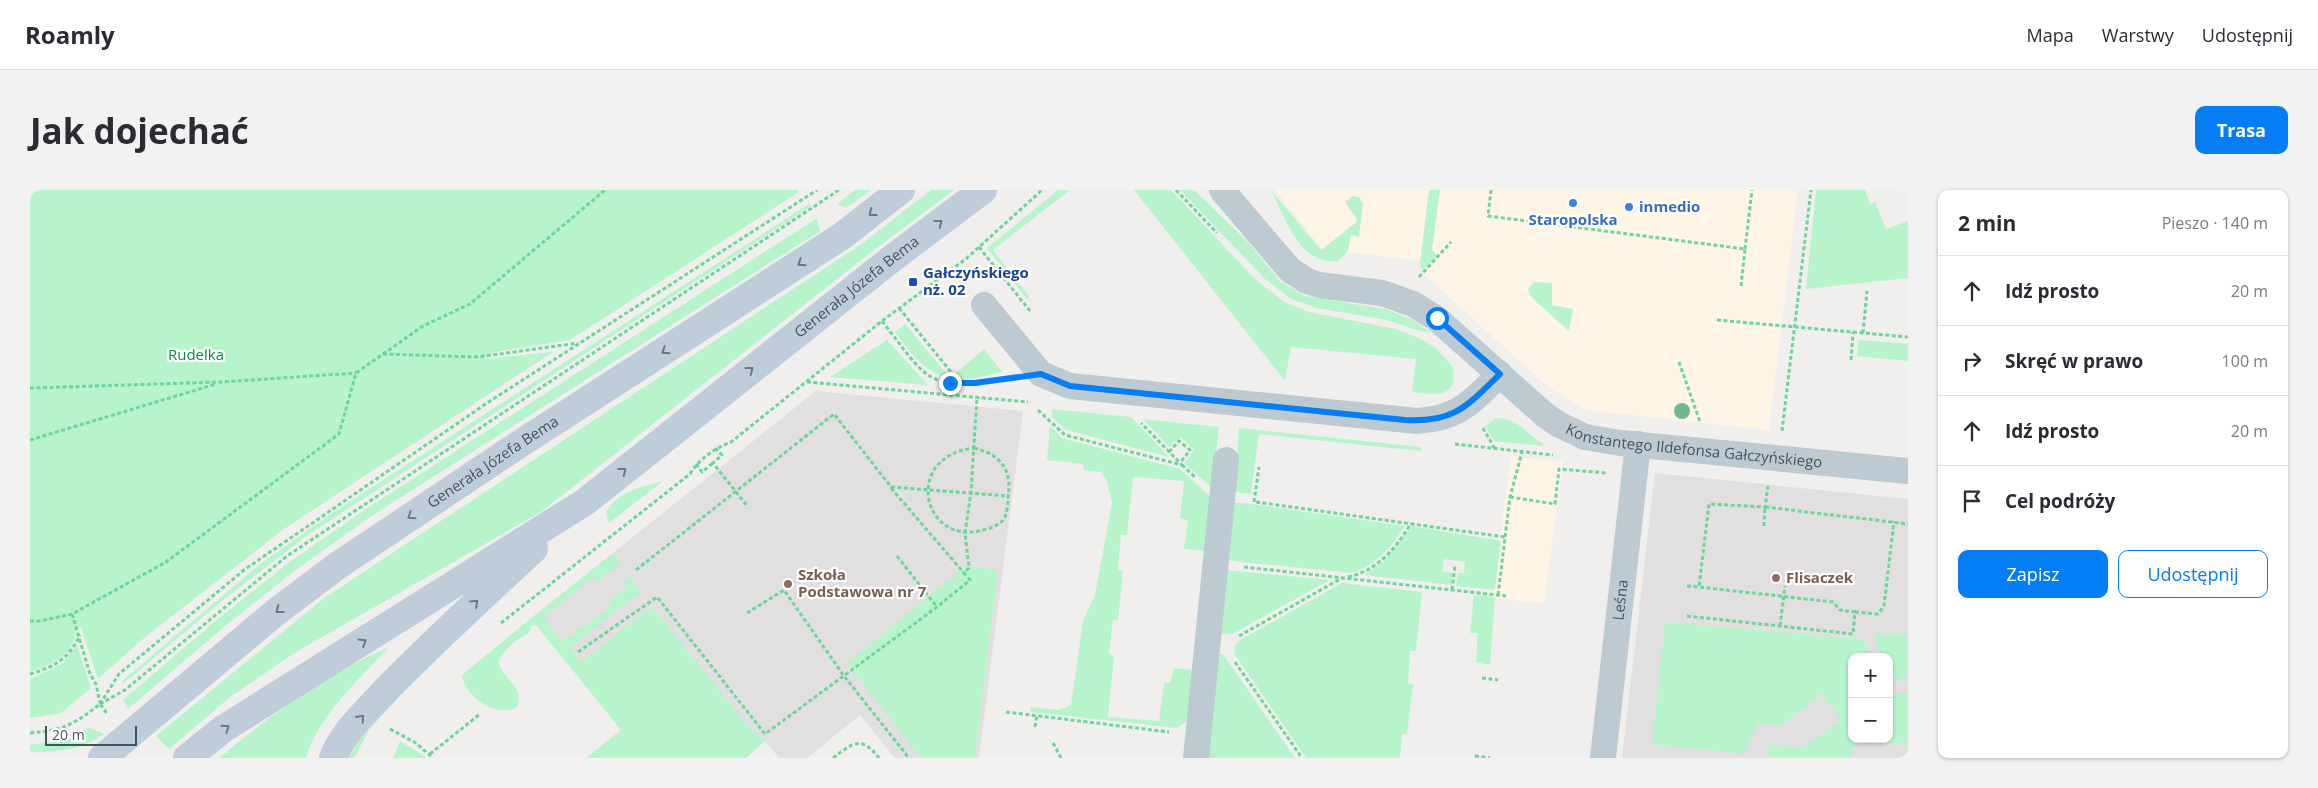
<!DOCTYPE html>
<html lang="pl">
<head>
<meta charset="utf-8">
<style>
  body { margin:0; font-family:"Open Sans",sans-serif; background:#f2f2f3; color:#2b2b33 }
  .controls { position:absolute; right:15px; bottom:15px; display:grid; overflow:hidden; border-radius:10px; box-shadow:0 1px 4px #0004 }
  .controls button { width:45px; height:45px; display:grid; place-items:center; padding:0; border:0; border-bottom:1px solid #e1e1e2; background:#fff; color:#2b2b33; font:25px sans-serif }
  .scale { position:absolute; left:15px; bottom:12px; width:92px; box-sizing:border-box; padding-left:5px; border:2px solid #44545e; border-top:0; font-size:14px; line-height:18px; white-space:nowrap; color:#44545e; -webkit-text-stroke:4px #fff; paint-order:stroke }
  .stop { position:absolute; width:15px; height:15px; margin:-11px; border:4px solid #057df4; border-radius:50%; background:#fff }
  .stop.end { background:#057df4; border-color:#fff; box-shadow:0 1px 5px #0008 }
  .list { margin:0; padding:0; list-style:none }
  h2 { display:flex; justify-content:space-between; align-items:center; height:65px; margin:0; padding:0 20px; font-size:21px }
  h2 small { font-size:16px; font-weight:400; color:#7c7c81 }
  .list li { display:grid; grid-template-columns:32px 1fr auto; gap:15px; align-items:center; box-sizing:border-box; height:70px; padding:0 20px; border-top:1px solid #e1e1e2 }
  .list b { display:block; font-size:19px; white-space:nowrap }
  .list em { font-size:16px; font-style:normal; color:#7c7c81 }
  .actions { display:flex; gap:10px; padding:15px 20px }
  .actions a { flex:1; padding:11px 0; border:1px solid #057df4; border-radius:10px; text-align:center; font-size:18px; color:#057df4 }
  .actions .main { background:#057df4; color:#fff }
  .icon { flex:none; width:28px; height:28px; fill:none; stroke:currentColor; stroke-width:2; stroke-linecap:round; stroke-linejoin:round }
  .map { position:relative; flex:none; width:1878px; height:568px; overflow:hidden; border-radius:10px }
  header { display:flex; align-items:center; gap:30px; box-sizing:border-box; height:70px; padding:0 25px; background:#fff; border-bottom:1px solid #e1e1e2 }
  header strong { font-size:24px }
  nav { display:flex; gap:28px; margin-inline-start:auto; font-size:18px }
  .intro { display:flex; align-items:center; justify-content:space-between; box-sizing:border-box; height:120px; padding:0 30px }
  h1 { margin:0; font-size:35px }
  .button { padding:12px 22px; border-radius:10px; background:#057df4; color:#fff; font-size:18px; font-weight:700 }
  main { display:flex; gap:30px; padding:0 30px }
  aside { flex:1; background:#fff; border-radius:10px; box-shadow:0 1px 4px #0004 }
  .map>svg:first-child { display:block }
  .commercial { fill:#fef5e6 }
  .education { fill:#e2dfe0; fill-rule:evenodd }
  .green { fill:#b8f4cb }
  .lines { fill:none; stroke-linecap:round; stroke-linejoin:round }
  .path { stroke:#6cd69a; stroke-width:3; stroke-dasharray:4 2.5; stroke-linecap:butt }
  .minor { stroke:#bdcad2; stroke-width:26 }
  .secondary { stroke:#bfcdda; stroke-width:28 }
  .tree { fill:#74b68f }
  .oneway { stroke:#697883 }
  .route { stroke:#057df4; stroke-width:6 }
  .shop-dot { fill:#3f7fe0; stroke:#fff; stroke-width:2 }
  .transit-dot { fill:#1a4fb4; stroke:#fff; stroke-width:2 }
  .education-dot { fill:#8d6e63; stroke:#fff; stroke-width:2 }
  .labels { text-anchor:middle; stroke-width:4.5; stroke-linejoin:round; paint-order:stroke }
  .shop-label { font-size:15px; font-weight:bold; fill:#366cbe; stroke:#fff; text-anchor:start }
  .transit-label { font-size:15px; font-weight:bold; fill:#164399; stroke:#fff; text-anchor:start }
  .street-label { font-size:15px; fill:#44545e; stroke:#fff }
  .park-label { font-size:15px; fill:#0d8842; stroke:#fff }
  .education-label { font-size:15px; font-weight:bold; fill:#785e54; stroke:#fff; text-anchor:start }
</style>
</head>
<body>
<header>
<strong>Roamly</strong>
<nav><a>Mapa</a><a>Warstwy</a><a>Udostępnij</a></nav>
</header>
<div class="intro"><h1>Jak dojechać</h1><a class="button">Trasa</a></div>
<main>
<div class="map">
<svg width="1878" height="568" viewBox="0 0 1878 568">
  <rect width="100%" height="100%" fill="#f1eeee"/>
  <g class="commercial">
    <polygon points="1245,0 1768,0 1739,240 1554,220 1517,196 1396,86 1391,71 1292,59"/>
    <polygon points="1481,267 1533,272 1514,413 1462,408"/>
  </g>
  <g class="education">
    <polygon points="786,201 993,221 949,568 865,568 830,525 777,568 749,568 735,551 716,568 616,568 505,425"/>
    <path d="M 1625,283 L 1878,309 L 1878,568 L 1592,568 ZM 1822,467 L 1859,467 L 1859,549 L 1822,549 Z"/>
  </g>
  <g class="green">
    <path d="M 0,0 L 768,0 L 769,2 L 540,150 L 465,162 L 453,169 L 523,162 L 254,339 L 114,448 L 68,489 L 51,437 L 46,440 C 45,466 20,475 0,482 Z"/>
    <polygon points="825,0 841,0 816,18 807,14"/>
    <polygon points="901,0 924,0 840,63 511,322 266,462 200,507 139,559 126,546 294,408 833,53"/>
    <polygon points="1028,0 1040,0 963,60 999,106 997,109 957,58"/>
    <path d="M 1104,0 L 1141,0 L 1224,88 L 1254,112 L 1279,122 L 1366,139 L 1391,149 L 1407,159 L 1422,176 C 1430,209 1405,205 1382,202 L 1386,169 L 1261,157 L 1255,191 Z"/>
    <polygon points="1150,0 1164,0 1216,50 1251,92 1275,106 1355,119 1381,129 1402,143 1383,139 1357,130 1286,118 1261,109 1235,89"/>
    <path d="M 1241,0 L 1291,60 L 1328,31 L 1315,12 L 1323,6 L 1329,7 L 1333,13 L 1329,47 L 1321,45 L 1318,61 L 1308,71 C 1269,76 1256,28 1241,0 Z"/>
    <polygon points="1399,0 1410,0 1402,60 1408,66 1392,80 1390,74"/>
    <polygon points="1786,0 1835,0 1840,14 1845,12 1856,39 1878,31 1878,88 1776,99"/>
    <polygon points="779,14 781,16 278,345 192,411 93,494 92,491 229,375 299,325"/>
    <polygon points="787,28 790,41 340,327 267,379 195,436 98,519 93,510 189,428 261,371 336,319"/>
    <polygon points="1504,92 1522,93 1522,115 1543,119 1539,141 1500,106 1498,99"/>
    <path d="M 875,134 L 916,183 L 917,188 C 892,180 880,162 865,142 Z"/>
    <polygon points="857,150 898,195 800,187"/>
    <polygon points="1829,150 1878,154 1878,171 1827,166"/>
    <polygon points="954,159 972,182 941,189 925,190 927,182"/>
    <polygon points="1022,219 1101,227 1139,267 1036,240 1022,227"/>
    <path d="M 1466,228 C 1490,228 1494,244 1513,253 L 1513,256 L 1464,251 L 1455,236 Z"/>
    <polygon points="1113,229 1189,237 1182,298 1154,273 1164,260 1151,247 1139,257"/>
    <polygon points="1020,236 1032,248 1150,279 1182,308 1176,361 1154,359 1158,331 1150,328 1154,291 1103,287 1097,345 1091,345 1088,379 1093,381 1088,430 1083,430 1079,464 1084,466 1078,527 1129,531 1134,493 1140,493 1144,478 1163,480 1159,529 1147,538 1001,522 1000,517 1029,520 1041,515 1053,431 1065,405 1082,313 1077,291 1071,282 1054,280 1053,274 1017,270"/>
    <polygon points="1209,238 1391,257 1391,261 1229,244 1221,304 1204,302"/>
    <path d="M 633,291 L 579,333 L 576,325 C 581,303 615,296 633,291 Z"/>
    <path d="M 1204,313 L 1214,313 L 1375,336 C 1361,357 1347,375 1322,383 L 1211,372 L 1197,370 Z"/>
    <polygon points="1382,336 1471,351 1465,400 1426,396 1428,383 1434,383 1435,372 1414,369 1412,381 1422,383 1422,395 1334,385 1354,371"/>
    <path d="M 584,363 L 591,374 L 567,391 L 563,387 L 514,428 L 533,452 L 582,415 L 579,410 L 597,397 L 594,392 L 600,387 L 611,401 L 540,458 L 551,472 L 622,416 L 716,534 L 735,551 L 716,568 L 556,568 L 591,540 L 506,435 L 501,436 L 499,443 C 485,450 476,458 468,471 C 471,489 496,495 487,517 C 468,530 433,505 432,485 L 505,425 Z"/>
    <polygon points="936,376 968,380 945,568 891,568 817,473"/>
    <polygon points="1196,380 1300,390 1202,444 1192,444 1189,441"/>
    <polygon points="1312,393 1392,402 1386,461 1380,461 1378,493 1383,494 1377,544 1372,544 1370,568 1276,568 1205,465 1204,457 1210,450"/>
    <polygon points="1444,405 1465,407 1460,475 1446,472 1448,443 1440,443"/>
    <polygon points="1635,432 1834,449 1840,467 1822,467 1822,549 1859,549 1859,504 1878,502 1878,553 1826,554 1819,568 1736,568 1738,554 1771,558 1811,530 1792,503 1751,535 1728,533 1714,564 1622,554"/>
    <polygon points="1845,444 1878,444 1878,487 1859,491 1859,467 1851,467"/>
    <polygon points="47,455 61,498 31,523 0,528 0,489 33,473"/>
    <path d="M 359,457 C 329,490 289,524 276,568 L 189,568 C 239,526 299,482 359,457 Z"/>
    <polygon points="1190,464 1193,464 1265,568 1176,568 1186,468"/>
    <polygon points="364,512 339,540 324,568 318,568 331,547"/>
    <path d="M 60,538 L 74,544 C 51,560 28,562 0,562 L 0,555 L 40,548 L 54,539 Z"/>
    <polygon points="370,551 394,566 396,568 363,568"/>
  </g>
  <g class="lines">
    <g class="path">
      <polyline points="1146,0 1187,43"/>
      <polyline points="1461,0 1458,26 1715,59 1711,96"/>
      <polyline points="949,57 1000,121"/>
      <polyline points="1715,59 1722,0"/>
      <polyline points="1389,87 1421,52"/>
      <polyline points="869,118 921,182 919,205"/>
      <polyline points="1687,130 1878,147"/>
      <path d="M 852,131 C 899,191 896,202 976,188"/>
      <polyline points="1833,143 1837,101"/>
      <polyline points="353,164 448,167 548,153"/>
      <polyline points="1821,170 1823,142"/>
      <polyline points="1649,172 1670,232"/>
      <polyline points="777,192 998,212"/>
      <polyline points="0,198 191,192 326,183"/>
      <polyline points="1008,220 1035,245 1152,275 1111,233"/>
      <polyline points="1453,238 1465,259"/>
      <polyline points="1752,241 1781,0"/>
      <polyline points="0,250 186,194"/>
      <polyline points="1425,254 1523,265"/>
      <polyline points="685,258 692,265 683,273 718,317"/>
      <path d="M 944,258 C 972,265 982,280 978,308 C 978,314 977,321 975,327 C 971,335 961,338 953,340 C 892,357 872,266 944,258 Z"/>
      <polyline points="1139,262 1149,251 1160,260 1150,273"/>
      <polyline points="666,274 672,282 683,273"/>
      <polyline points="1152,275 1165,287"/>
      <polyline points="861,298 934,383"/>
      <polyline points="1480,307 1525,314 1529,279 1577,283"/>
      <polyline points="1224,312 1229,277"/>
      <polyline points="1226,312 1475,347"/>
      <polyline points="1734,336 1735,317 1878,334"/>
      <polyline points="867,366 907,417"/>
      <polyline points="1214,377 1476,406"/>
      <polyline points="606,380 804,224 861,297 979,306"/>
      <path d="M 1318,387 C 1347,381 1367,357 1381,333"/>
      <polyline points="1657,396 1669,397"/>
      <polyline points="1422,400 1425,375"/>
      <polyline points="1468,405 1480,307 1492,262"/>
      <polyline points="1825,422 1848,424 1854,416 1864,331"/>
      <polyline points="717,423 754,400 814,486 879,568"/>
      <polyline points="42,424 60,484 66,494 70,513"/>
      <polyline points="1657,426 1823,444 1825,422 1810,420 1803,412 1669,397 1679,314 1735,317 1738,296"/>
      <polyline points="0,431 10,431 42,424 136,372 309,244 326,183 393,136 440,114 575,0"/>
      <path d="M 471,433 L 660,284 C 670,268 684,259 701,252 L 852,131 L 937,68 L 1012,0"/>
      <polyline points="1750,436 1755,396"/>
      <polyline points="1209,446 1312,388"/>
      <polyline points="548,462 627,407 735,544 907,417 940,390 934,383 939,378 935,343 941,302 947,207"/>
      <polyline points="1205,472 1272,568"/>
      <path d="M 0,484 C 24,477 39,469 50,445"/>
      <polyline points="1452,488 1468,490"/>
      <polyline points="70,514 95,500 257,366 809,0"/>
      <polyline points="70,514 89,484 214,380 457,213 787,0"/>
      <polyline points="976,522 1139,542"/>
      <polyline points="1005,537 1007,525"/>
      <polyline points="360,539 386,553 403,568"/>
      <path d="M 0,543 C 34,540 43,535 70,514 L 78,525"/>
      <polyline points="1023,553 1031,568"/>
      <polyline points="400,564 450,524"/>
      <polyline points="1445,566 1460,568"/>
      <path d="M 803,568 C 823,553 831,545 849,568"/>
    </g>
    <g class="minor">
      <path id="s1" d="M 1192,0 L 1260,80 L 1277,91 L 1289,95 L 1352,103 L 1383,114 L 1407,129 L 1515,225 L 1528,234 L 1555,247 L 1590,253 L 1878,281"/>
      <path d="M 954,115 L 1011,184 L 1040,196 L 1387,231 C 1430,228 1441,212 1470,184"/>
      <polyline points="1166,568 1196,270"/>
      <path id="s2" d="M 1573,568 L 1608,254"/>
    </g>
    <g class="secondary">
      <path id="s3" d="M 72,568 L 246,422 L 307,376 L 485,257 L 812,46 L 871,0"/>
      <path id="s4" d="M 157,568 L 193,539 L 555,312 L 864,67 L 953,0"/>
      <path d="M 303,568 C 313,541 338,520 357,499 C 404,451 454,405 504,359"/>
    </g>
  </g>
  <circle class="tree" cx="1652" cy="221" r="8"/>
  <defs><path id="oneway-chevron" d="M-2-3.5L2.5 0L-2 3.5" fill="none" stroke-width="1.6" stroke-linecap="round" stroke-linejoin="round" transform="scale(1.25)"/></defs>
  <g class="oneway">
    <use href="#oneway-chevron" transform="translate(842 23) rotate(142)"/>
    <use href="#oneway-chevron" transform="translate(909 33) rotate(-37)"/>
    <use href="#oneway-chevron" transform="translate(771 73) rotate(147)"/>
    <use href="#oneway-chevron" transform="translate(635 161) rotate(147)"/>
    <use href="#oneway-chevron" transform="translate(720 180) rotate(-38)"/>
    <use href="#oneway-chevron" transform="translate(593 281) rotate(-38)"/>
    <use href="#oneway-chevron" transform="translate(381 326) rotate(146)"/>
    <use href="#oneway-chevron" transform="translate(445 413) rotate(-43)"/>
    <use href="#oneway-chevron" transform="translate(249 420) rotate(142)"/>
    <use href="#oneway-chevron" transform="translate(333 452) rotate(-32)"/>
    <use href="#oneway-chevron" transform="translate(331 528) rotate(-49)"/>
    <use href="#oneway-chevron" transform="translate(196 538) rotate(-34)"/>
  </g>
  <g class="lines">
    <path class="route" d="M 920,193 L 945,193 L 1011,184 L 1040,196 L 1375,230 C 1424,233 1437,216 1470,184 L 1407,128"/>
  </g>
  <g class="shop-dot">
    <circle cx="1543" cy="13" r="5"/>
    <circle cx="1599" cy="17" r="5"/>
  </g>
  <rect class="transit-dot" x="878" y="87" width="10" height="10" rx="2.5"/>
  <g class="education-dot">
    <circle cx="1746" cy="388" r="5"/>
    <circle cx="758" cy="394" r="5"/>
  </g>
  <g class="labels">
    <g class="shop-label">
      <text x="1609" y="22">inmedio</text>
      <text x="1543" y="35" text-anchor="middle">Staropolska</text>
    </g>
    <g class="transit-label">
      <text x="893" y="88">Gałczyńskiego<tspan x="893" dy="17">nż. 02</tspan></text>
    </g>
    <g class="street-label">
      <text dy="5" stroke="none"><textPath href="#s4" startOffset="820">Generała Józefa Bema</textPath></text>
      <text dy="5" stroke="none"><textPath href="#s1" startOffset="562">Konstantego Ildefonsa Gałczyńskiego</textPath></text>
      <text dy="5" stroke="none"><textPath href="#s3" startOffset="491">Generała Józefa Bema</textPath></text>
      <text dy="5" stroke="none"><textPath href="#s2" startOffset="159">Leśna</textPath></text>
    </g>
    <g class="park-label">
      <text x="166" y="170">Rudelka</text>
    </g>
    <g class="education-label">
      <text x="768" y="390">Szkoła<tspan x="768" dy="17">Podstawowa nr 7</tspan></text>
      <text x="1756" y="393">Flisaczek</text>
    </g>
  </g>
</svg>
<div class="controls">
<button>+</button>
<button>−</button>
</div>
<div class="scale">20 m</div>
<div class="stop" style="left:1407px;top:128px"></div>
<div class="stop end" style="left:920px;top:193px"></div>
</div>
<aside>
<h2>2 min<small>Pieszo · 140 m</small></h2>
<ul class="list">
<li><svg class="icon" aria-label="ahead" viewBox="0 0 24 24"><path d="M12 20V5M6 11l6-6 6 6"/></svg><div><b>Idź prosto</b></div><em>20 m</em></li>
<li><svg class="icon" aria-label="right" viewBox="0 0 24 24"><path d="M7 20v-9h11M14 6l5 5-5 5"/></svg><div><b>Skręć w prawo</b></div><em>100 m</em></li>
<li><svg class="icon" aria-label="ahead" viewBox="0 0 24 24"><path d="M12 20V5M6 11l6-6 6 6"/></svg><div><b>Idź prosto</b></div><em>20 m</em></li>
<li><svg class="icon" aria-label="arrive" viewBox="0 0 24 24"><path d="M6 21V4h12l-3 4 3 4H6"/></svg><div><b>Cel podróży</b></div></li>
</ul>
<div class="actions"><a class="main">Zapisz</a><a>Udostępnij</a></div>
</aside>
</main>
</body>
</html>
